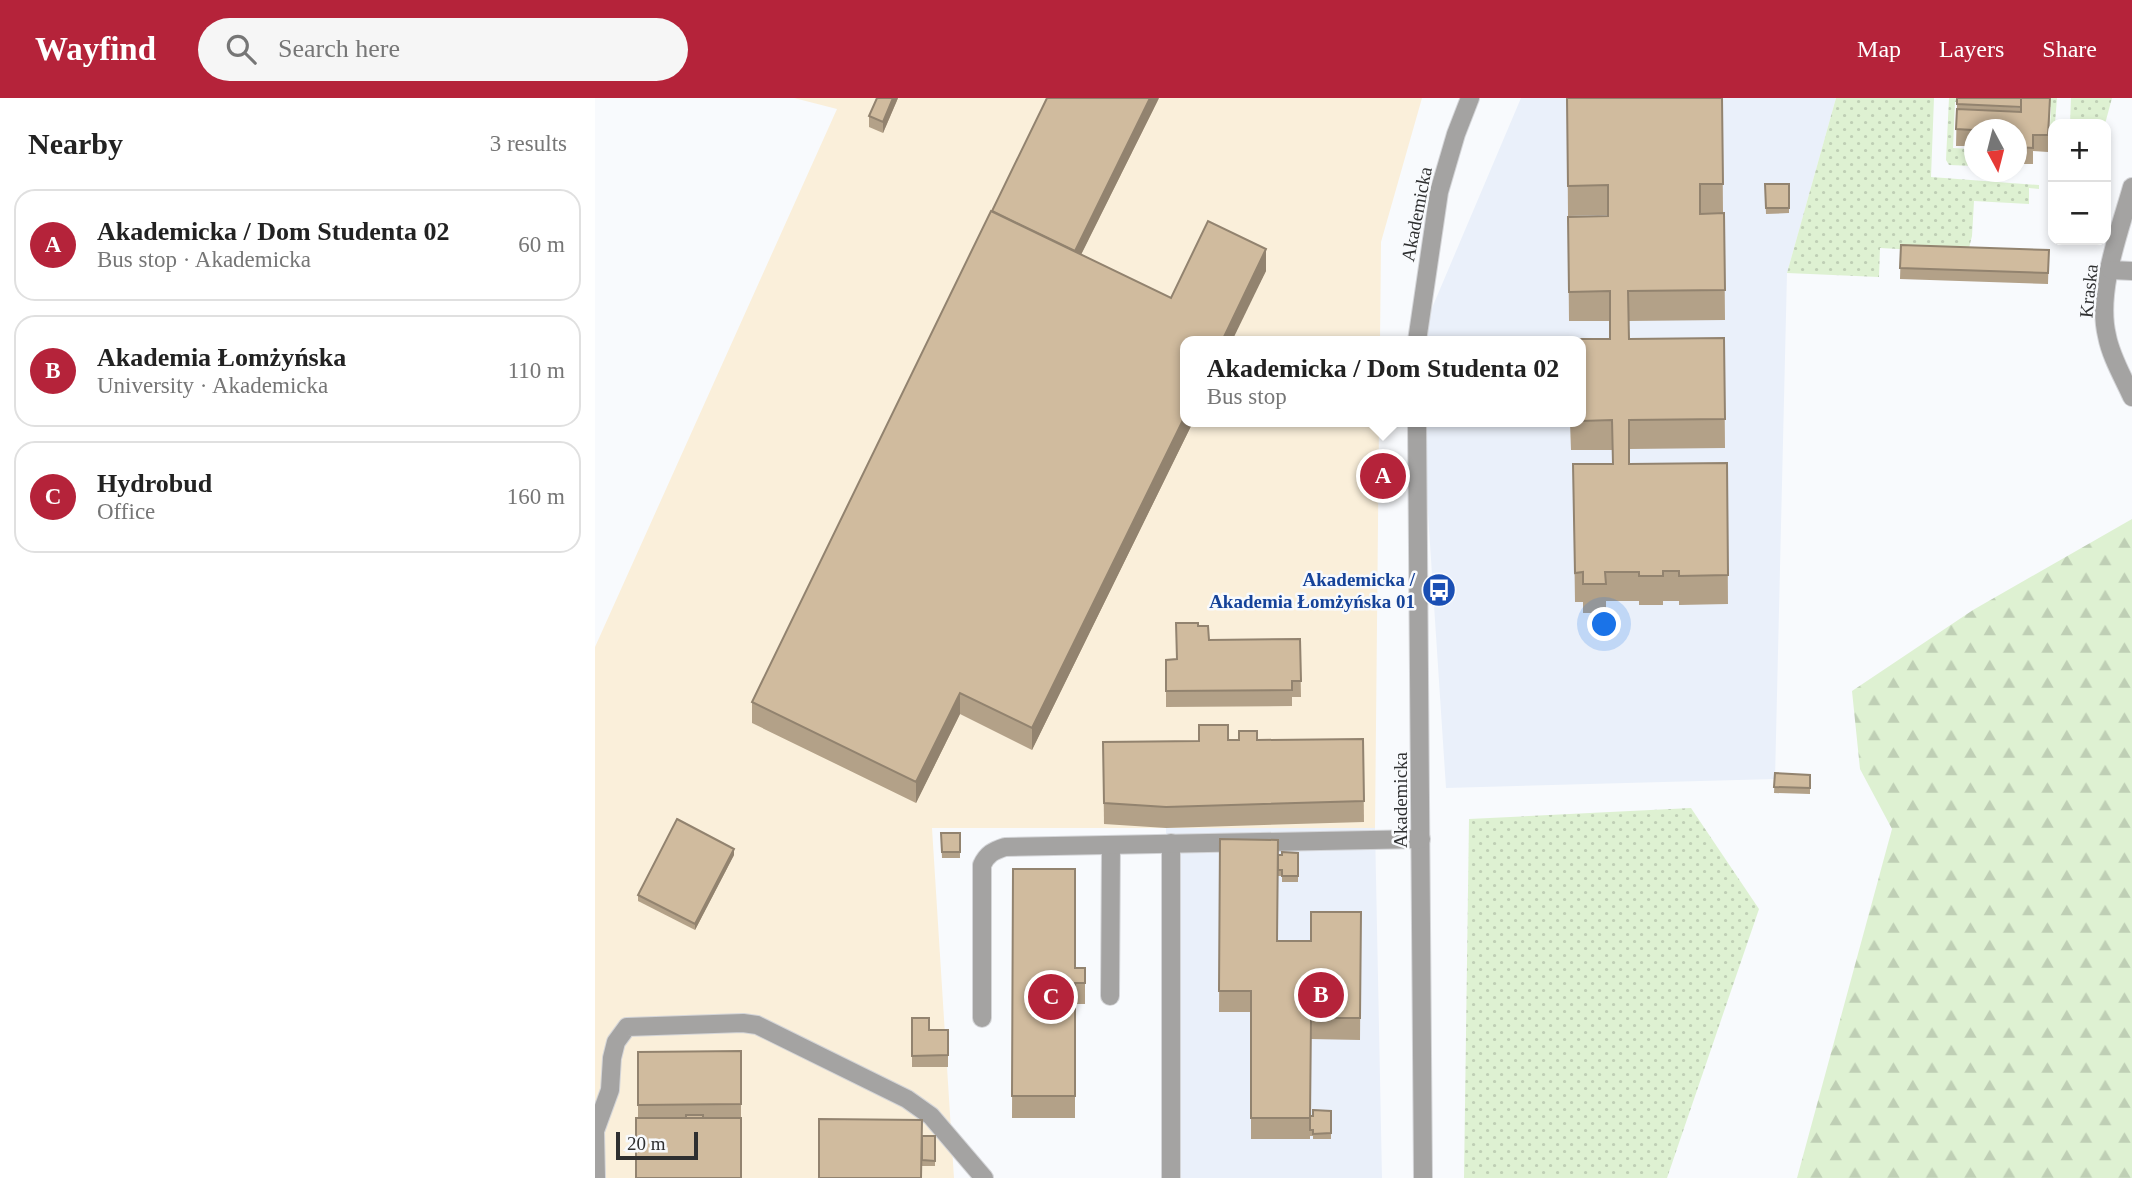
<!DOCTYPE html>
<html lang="en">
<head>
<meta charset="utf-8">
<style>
  body { margin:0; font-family:Georgia,serif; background:#f6f6f6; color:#222 }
  .controls { position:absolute; right:21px; top:21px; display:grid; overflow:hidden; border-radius:14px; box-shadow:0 4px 10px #0003 }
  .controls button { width:63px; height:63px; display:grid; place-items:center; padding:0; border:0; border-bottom:2px solid #e0e0e0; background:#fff; color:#222; font:35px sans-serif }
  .compass { position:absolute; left:1369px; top:21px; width:63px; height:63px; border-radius:50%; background:#fff; box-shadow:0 4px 10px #0003; rotate:173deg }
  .scale { position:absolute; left:21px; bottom:18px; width:82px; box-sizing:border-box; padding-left:7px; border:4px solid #2e2f30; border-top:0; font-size:19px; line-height:24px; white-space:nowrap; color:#2e2f30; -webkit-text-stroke:5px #f8fafd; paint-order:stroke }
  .you { position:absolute; left:1010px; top:527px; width:24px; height:24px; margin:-18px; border:5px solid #fff; border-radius:50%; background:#1a73e8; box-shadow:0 0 0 10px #1a73e833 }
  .badge { display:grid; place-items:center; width:46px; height:46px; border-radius:50%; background:#b5233a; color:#fff; font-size:23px; font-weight:700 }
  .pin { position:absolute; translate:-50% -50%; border:4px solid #fff; box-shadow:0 2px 7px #0006 }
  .popup { position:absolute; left:585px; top:238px; width:406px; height:91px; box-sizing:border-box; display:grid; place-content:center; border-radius:14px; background:#fff; filter:drop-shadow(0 2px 5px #0005); font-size:23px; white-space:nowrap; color:#767676 }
  .popup b { font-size:26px; color:#222 }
  .popup::after { content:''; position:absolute; left:50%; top:100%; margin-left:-14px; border:14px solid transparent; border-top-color:#fff }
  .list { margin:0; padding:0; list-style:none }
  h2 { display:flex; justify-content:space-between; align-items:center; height:91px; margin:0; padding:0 28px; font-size:30px }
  h2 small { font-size:23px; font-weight:400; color:#767676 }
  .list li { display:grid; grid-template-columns:46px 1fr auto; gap:21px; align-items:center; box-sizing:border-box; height:112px; margin:0 14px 14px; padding:0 14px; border:2px solid #e0e0e0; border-radius:21px }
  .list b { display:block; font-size:26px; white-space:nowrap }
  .list p { margin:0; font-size:23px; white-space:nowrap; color:#767676 }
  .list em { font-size:23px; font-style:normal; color:#767676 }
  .icon { flex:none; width:38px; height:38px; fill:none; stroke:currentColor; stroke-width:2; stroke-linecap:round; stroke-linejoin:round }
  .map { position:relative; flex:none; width:1537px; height:1080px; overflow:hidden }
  header { display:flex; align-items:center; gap:42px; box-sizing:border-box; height:98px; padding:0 35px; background:#b5233a; color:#fff }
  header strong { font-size:33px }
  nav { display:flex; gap:38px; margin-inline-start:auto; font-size:24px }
  .search { width:490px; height:63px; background:#f6f6f6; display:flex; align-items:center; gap:18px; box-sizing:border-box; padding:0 24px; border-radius:38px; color:#767676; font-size:26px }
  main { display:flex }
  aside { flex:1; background:#fff }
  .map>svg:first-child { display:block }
  .industrial { fill:#faefda }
  .built { fill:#eaf0fa }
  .grass { fill:url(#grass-dots) }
  .forest { fill:url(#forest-firs) }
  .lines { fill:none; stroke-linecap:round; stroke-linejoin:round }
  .minor-casing { stroke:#d4d5d8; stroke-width:20 }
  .minor { stroke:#a4a3a2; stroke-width:18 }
  .wall { fill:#b3a188 }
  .shaded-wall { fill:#92836f }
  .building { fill:#d0bb9e; stroke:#92836f; stroke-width:2 }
  .labels { text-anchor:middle; stroke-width:5; stroke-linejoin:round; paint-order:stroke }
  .street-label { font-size:19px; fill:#2e2f30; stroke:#f8fafd }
  .transit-label { font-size:19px; font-weight:bold; fill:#164399; stroke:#f8fafd; text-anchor:end }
</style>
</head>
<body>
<header>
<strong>Wayfind</strong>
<div class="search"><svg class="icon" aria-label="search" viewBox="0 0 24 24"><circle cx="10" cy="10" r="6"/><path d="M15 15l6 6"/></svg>Search here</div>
<nav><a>Map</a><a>Layers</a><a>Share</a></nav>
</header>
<main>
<aside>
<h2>Nearby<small>3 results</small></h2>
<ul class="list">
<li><span class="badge">A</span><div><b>Akademicka / Dom Studenta 02</b><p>Bus stop · Akademicka</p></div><em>60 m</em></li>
<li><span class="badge">B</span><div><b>Akademia Łomżyńska</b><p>University · Akademicka</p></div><em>110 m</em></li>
<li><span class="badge">C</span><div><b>Hydrobud</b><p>Office</p></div><em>160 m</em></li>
</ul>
</aside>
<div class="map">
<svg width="1537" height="1080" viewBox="0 0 1537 1080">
  <defs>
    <pattern id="grass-dots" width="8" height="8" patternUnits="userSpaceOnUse" patternTransform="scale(1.75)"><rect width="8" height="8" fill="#def1d2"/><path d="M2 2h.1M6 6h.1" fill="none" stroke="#bfcfb5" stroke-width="1.8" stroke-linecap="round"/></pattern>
    <pattern id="forest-firs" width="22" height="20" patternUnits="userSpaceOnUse" patternTransform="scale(1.75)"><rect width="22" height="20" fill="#def1d2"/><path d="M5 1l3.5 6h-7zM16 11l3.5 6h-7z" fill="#bfcfb5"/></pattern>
  </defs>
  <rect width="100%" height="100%" fill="#f8fafd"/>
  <polygon class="industrial" points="199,0 827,0 786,144 785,243 590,243 590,324 784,324 780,730 337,730 359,1080 0,1080 0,549 242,11"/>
  <g class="built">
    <polygon points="926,0 1241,0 1192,175 1180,681 851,690 827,324 986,324 986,243 823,243"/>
    <polygon points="571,730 780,730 787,1080 570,1080"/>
  </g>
  <g class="grass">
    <polygon points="1241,0 1339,0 1336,79 1444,87 1444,91 1434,90 1434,106 1379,103 1377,138 1374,150 1359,154 1285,150 1284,179 1192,175"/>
    <polygon points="1354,0 1374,0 1373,4 1360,4 1358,50 1374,51 1374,64 1379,64 1379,68 1354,67 1351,62"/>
    <polygon points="1442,0 1462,0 1458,50 1454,50 1456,9 1442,8"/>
    <polygon points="1476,0 1517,0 1510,26 1475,26"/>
    <polygon points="1096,710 1164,811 1072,1080 869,1080 874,721"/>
  </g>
  <polygon class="forest" points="1537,421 1537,1080 1202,1080 1297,731 1265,671 1257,593 1378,512"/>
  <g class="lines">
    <g class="minor-casing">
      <g id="minor">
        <path d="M 1537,89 C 1525,132 1501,193 1512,238 C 1516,259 1528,279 1537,299"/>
        <polyline points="1516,172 1537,173"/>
        <polyline points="822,243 844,94 861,36 875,0"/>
        <polyline points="822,324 828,1080"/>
        <polyline points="576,745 576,1080"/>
        <polyline points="515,898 516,747"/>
        <path d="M 387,920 L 387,767 C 392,756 398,753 410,749 L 826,741"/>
        <polyline points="1,1080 0,1033 15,992 17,960 21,944 32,929 148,925 162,927 312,1001 336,1018 389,1080"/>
      </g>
    </g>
    <use href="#minor" class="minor"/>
  </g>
  <g class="wall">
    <polygon points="303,0 288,35 274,29 274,18"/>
    <polygon points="564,0 486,156 576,200 671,173 590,324 598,324 437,652 365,616 321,705 157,625 157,604"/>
    <polygon points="972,0 1127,0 1128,115 1129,115 1130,222 1033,223 1034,241 1129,240 1130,350 1034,351 1034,366 1132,365 1133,506 1084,507 1084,503 1068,503 1068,507 1044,507 1044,503 1011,503 1011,515 988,515 988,504 980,504 978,366 1018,366 1017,352 976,352 975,324 986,324 986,243 1015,241 1015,223 974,223 973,119 1013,118 1013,117 973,118"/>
    <polygon points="1362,6 1455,11 1453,54 1438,53 1438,66 1422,66 1422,32 1380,32 1380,64 1377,64 1377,48 1361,48"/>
    <polygon points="1170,86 1194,86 1194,115 1171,116"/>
    <polygon points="1306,147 1454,152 1453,186 1305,181"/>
    <polygon points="581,525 603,528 614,542 705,541 706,599 697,599 697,608 571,609 571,562 581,561"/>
    <polygon points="768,641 769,724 571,730 509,726 508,644"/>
    <polygon points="1180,675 1215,677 1215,696 1179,695"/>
    <polygon points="346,735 365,735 365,760 347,760"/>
    <polygon points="625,741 683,757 703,755 703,784 687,784 687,778 683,778 682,843 716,843 766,814 765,942 716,941 715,1022 718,1018 736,1013 736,1041 718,1041 718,1038 715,1038 715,1041 656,1041 656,914 624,914"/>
    <polygon points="139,757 100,832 43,803 43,797"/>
    <polygon points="418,771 480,870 490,870 490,906 480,906 480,1020 417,1020"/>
    <polygon points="317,920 334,932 353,932 353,969 317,969"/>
    <polygon points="146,953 146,1080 43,1020 43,954"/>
    <rect x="327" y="1038" width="13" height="30"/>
  </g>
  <g class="shaded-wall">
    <polygon points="298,0 303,0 288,35 288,24"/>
    <polygon points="555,0 564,0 478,173 478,157"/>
    <polygon points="671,151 671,173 637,243 627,243"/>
    <polygon points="590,318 590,324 598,324 437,652 437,630"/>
    <polygon points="365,595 365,616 321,705 321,684"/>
    <polygon points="139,751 139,757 100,832 100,826"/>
  </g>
  <g class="building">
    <polygon points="282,0 298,0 288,24 274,18"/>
    <polygon points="452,0 555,0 480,153 397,113"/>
    <polygon points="972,0 1127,0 1128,86 1105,86 1105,116 1129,115 1130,192 1033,193 1034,241 1129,240 1130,321 1034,322 1034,366 1132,365 1133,477 1084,478 1084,473 1068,473 1068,478 1044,478 1044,474 1010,474 1011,486 988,486 988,474 980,475 978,366 1018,366 1017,322 986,323 986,243 975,243 975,241 1015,241 1015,193 974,194 973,119 1013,118 1013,87 973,88"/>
    <polygon points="1362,0 1426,0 1426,9 1362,6"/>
    <polygon points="1426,0 1455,0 1453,37 1438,37 1438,50 1422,49 1422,32 1380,32 1380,47 1377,47 1377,32 1361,31 1362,11 1426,14"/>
    <polygon points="1170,86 1194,86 1194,110 1171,110"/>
    <polygon points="396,113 576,200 613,123 671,151 627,243 590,243 590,318 437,630 365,595 321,684 157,604"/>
    <polygon points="1306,147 1454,152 1453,175 1305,170"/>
    <polygon points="581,525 603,525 603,528 613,528 614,542 705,541 706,583 697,583 697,592 571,593 571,562 582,561"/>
    <polygon points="604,627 633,627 633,642 644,642 644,633 662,633 662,642 768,641 769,703 571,709 509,705 508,644 604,643"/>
    <polygon points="1180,675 1215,677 1215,690 1179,689"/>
    <polygon points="82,721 139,751 100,826 43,797"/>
    <polygon points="346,735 365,735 365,754 347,754"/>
    <polygon points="625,741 683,742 682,843 716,843 716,814 766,814 765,920 716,920 715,1020 656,1020 656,893 624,893"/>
    <polygon points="687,754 703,755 703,778 687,778 687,772 683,772 683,757 687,757"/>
    <polygon points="418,771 480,771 480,870 490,870 490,885 480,885 480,998 417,998"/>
    <polygon points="317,920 334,920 334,932 353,932 353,957 317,958"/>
    <polygon points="146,953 146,1006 43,1007 43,954"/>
    <polygon points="718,1012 736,1013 736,1035 718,1036 718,1032 715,1032 715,1018 718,1018"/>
    <rect x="91" y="1017" width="17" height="3"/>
    <rect x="41" y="1020" width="105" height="60"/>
    <polygon points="224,1021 327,1022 326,1080 224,1080"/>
    <polygon points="327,1038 340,1038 340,1063 327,1062"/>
  </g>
  <defs>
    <g id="bus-disc" transform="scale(1.75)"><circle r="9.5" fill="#1a4fb4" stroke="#f8fafd"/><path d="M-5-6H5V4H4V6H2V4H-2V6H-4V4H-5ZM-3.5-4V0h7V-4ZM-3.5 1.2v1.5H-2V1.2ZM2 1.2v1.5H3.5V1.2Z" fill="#fff"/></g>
  </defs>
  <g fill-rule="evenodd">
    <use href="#bus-disc" x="844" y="492"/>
  </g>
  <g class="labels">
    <g class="street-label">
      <text transform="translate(821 116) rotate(-79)" y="7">Akademicka</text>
      <text transform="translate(1493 193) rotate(-84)" y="7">Kraska</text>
      <text transform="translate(805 702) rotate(-90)" y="7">Akademicka</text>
    </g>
    <g class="transit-label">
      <text x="820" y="488">Akademicka /<tspan x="820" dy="22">Akademia Łomżyńska 01</tspan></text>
    </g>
  </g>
</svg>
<div class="controls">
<button>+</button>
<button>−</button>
</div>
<svg class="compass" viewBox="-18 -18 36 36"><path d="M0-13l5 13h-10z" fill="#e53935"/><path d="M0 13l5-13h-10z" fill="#767676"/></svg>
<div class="scale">20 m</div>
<div class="you"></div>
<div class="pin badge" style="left:788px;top:378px">A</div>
<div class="popup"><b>Akademicka / Dom Studenta 02</b>Bus stop</div>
<div class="pin badge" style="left:726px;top:897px">B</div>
<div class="pin badge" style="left:456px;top:899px">C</div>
</div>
</main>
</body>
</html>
